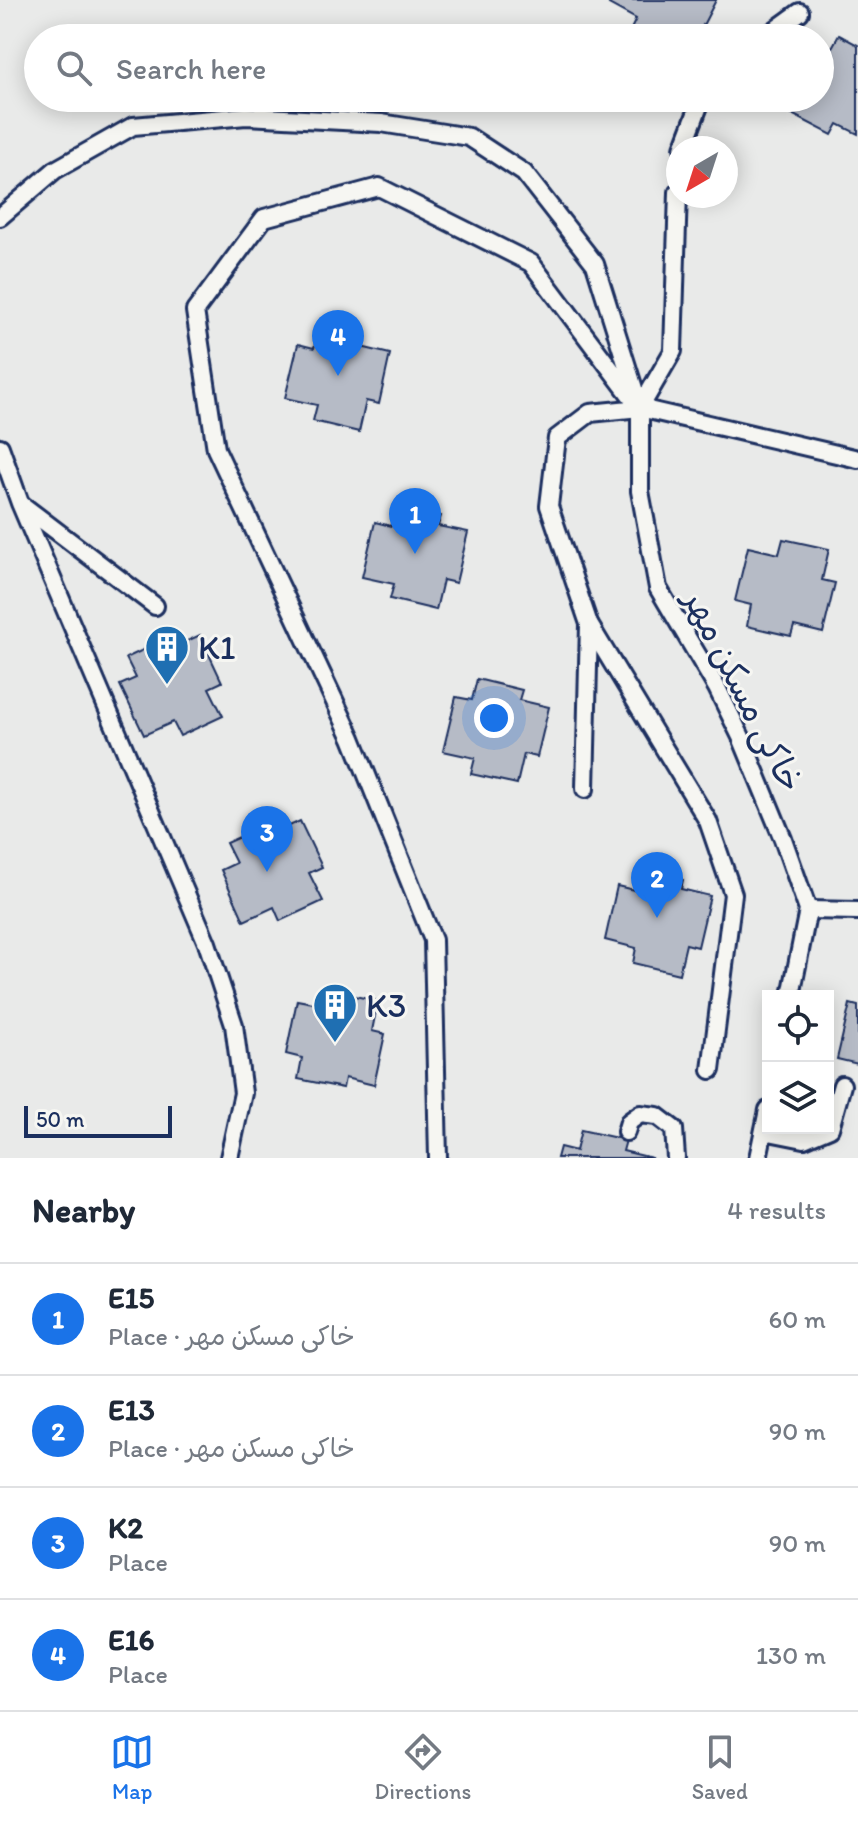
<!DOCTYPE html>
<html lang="en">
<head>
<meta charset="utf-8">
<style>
  body { margin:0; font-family:Itim,"Playpen Sans Arabic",sans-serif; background:#f2f2f3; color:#1f2937 }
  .controls { position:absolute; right:24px; bottom:24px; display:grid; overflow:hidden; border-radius:0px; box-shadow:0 4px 20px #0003 }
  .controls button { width:72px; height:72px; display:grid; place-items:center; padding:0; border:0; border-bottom:2px solid #e0e1e3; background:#fff; color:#1f2937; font:40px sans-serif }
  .compass { position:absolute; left:666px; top:136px; width:72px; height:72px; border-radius:50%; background:#fff; box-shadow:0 4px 20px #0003; rotate:219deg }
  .scale { position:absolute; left:24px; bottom:20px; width:148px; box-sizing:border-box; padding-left:8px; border:4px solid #1b2f5e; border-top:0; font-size:22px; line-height:28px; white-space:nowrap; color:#1b2f5e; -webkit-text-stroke:6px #f6f6f2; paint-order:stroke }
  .you { position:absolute; left:494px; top:718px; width:28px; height:28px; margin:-20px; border:6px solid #fff; border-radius:50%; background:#1a73e8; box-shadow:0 0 0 12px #1a73e833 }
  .badge { display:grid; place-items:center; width:52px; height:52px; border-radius:50%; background:#1a73e8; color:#fff; font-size:26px; font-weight:700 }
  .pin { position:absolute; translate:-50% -66px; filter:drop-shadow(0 2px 4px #0008) }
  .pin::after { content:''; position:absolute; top:42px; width:28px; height:24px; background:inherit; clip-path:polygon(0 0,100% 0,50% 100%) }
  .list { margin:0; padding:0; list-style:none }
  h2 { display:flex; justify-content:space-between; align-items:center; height:104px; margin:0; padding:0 32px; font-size:34px }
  h2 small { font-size:26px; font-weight:400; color:#747a83 }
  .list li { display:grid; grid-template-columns:52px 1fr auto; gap:24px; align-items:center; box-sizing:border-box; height:112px; padding:0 32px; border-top:2px solid #e0e1e3 }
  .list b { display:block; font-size:30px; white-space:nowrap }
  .list p { margin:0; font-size:26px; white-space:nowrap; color:#747a83 }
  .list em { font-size:26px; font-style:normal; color:#747a83 }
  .icon { flex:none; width:44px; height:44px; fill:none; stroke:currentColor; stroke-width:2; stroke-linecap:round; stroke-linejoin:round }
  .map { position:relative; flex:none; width:858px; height:1158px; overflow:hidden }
  .search { position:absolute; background:#fff; box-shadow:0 4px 20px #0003; left:24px; right:24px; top:24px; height:88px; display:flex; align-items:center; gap:20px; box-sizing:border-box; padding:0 28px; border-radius:44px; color:#747a83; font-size:30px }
  .sheet { height:552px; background:#fff }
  nav { display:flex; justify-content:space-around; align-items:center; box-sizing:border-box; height:112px; border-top:2px solid #e0e1e3; background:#fff; font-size:22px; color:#747a83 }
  nav a { display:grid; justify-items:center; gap:4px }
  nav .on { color:#1a73e8 }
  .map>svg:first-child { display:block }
  .building { fill:#b6bbc6; stroke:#1b2f5e; stroke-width:2 }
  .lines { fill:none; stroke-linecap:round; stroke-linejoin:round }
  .street-casing { stroke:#1b2f5e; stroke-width:22 }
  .street { stroke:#f6f6f2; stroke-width:16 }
  .labels { text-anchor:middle; stroke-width:6; stroke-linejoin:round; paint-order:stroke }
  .poi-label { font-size:34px; fill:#1b2f5e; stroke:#f6f6f2; text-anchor:start }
  .street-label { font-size:34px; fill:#1b2f5e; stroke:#f6f6f2 }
</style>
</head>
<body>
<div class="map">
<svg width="858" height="1158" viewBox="0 0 858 1158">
  <rect width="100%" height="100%" fill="#e9eae9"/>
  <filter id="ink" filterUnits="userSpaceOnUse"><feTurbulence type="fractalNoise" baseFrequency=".0125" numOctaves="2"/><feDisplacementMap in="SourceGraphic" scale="16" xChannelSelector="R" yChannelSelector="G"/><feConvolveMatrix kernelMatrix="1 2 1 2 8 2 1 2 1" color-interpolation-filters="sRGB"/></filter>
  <g filter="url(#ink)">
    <g class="building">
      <polygon points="611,0 716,0 699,33 690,28 685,38 644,38 630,31 636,19 609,4"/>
      <polygon points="839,35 858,45 858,134 838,124 832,135 786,111 793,98 820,98 820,44 831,49"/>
      <polygon points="319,327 364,337 361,347 390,354 379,404 366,401 359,432 313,421 317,405 285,398 298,344 314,348"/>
      <polygon points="396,505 441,516 438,526 468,532 456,583 443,580 436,610 390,599 394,584 362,577 375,522 391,526"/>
      <polygon points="783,539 829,549 822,580 835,583 823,633 794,626 791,636 747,626 751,605 735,601 748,547 779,554"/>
      <polygon points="200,635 222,682 209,688 223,716 180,736 173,722 144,735 120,685 136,678 126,658 168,638 172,648"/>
      <polygon points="477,679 522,690 519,700 549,707 537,757 524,754 517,784 471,774 475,758 443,751 456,697 472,700"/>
      <polygon points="300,821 322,867 309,873 323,901 280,921 274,907 244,921 221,870 236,863 226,843 268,824 272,834"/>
      <polygon points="638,869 683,880 681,889 710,896 698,947 686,944 679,974 633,963 636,948 605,940 617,886 634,890"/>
      <polygon points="332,991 378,1001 372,1031 385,1034 374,1085 345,1078 343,1088 298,1079 302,1058 286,1054 297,1000 329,1006"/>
      <polygon points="850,1004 858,1006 858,1064 837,1059"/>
      <polygon points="581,1130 626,1140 623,1151 652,1158 557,1158 560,1147 576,1151"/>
    </g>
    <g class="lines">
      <g class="street-casing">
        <g id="street">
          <polyline points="764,38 800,12"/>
          <polyline points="683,148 702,98"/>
          <polyline points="0,217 55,170 133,126 246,116 381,123 469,137 524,173 595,264 640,408 640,491 658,588 717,688 741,737 783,839 808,910 791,996"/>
          <polyline points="640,408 673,351 678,192"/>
          <polyline points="0,447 20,503 207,943 234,1025 243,1093 229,1158"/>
          <polyline points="21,504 155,606"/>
          <polyline points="590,626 708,821 733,894 711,1070"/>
          <polyline points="585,789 589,624 549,506 557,438 590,413 640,408 858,459"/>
          <polyline points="808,910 858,911"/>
          <polyline points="764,1131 804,1139 830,1128 842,1085"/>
          <polyline points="626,1132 629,1122 640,1114 657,1116 674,1129 676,1158"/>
          <polyline points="438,1158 433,940 352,738 216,449 195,311 264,218 379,187 531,263 640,408"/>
          <polyline points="758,1158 768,1110"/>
        </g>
      </g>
      <use href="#street" class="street"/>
    </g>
  </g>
  <defs>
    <g id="building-pin" transform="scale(2.3)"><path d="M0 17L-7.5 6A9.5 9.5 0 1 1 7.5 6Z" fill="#1f6fb2" stroke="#f6f6f2"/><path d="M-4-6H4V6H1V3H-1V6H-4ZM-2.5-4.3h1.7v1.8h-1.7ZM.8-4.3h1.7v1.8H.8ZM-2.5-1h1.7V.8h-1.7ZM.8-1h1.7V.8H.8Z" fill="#fff"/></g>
  </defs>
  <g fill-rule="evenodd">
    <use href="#building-pin" x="167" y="647"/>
    <use href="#building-pin" x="335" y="1005"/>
  </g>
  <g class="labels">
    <g class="poi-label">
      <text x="198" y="659">K1</text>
      <text x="366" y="1017">K3</text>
    </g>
    <g class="street-label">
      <text transform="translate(744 691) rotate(63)" y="12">خاکی مسکن مهر</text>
    </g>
  </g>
</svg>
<div class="controls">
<button><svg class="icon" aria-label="locate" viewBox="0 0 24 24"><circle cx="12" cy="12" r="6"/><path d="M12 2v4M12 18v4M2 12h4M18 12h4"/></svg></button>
<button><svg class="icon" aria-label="layers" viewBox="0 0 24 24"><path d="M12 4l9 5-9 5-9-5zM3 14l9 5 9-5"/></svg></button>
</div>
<svg class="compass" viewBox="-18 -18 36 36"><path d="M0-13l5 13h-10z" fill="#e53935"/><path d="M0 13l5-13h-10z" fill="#747a83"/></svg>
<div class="scale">50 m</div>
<div class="you"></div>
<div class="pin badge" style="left:415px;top:554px">1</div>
<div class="pin badge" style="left:657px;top:918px">2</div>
<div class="pin badge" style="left:267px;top:872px">3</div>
<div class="pin badge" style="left:338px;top:376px">4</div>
<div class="search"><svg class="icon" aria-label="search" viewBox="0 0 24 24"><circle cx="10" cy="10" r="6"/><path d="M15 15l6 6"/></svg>Search here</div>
</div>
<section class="sheet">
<h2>Nearby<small>4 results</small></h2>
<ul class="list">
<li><span class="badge">1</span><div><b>E15</b><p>Place · خاکی مسکن مهر</p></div><em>60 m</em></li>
<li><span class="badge">2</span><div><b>E13</b><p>Place · خاکی مسکن مهر</p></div><em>90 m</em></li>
<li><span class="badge">3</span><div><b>K2</b><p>Place</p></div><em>90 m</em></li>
<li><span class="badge">4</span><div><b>E16</b><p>Place</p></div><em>130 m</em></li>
</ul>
</section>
<nav>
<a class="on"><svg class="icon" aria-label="map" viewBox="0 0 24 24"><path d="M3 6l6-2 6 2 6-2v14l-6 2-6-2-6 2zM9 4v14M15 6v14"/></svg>Map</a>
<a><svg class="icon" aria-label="directions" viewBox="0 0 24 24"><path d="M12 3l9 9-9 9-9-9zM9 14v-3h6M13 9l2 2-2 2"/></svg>Directions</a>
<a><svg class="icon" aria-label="saved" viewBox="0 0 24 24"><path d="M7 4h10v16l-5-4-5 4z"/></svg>Saved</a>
</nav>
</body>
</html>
